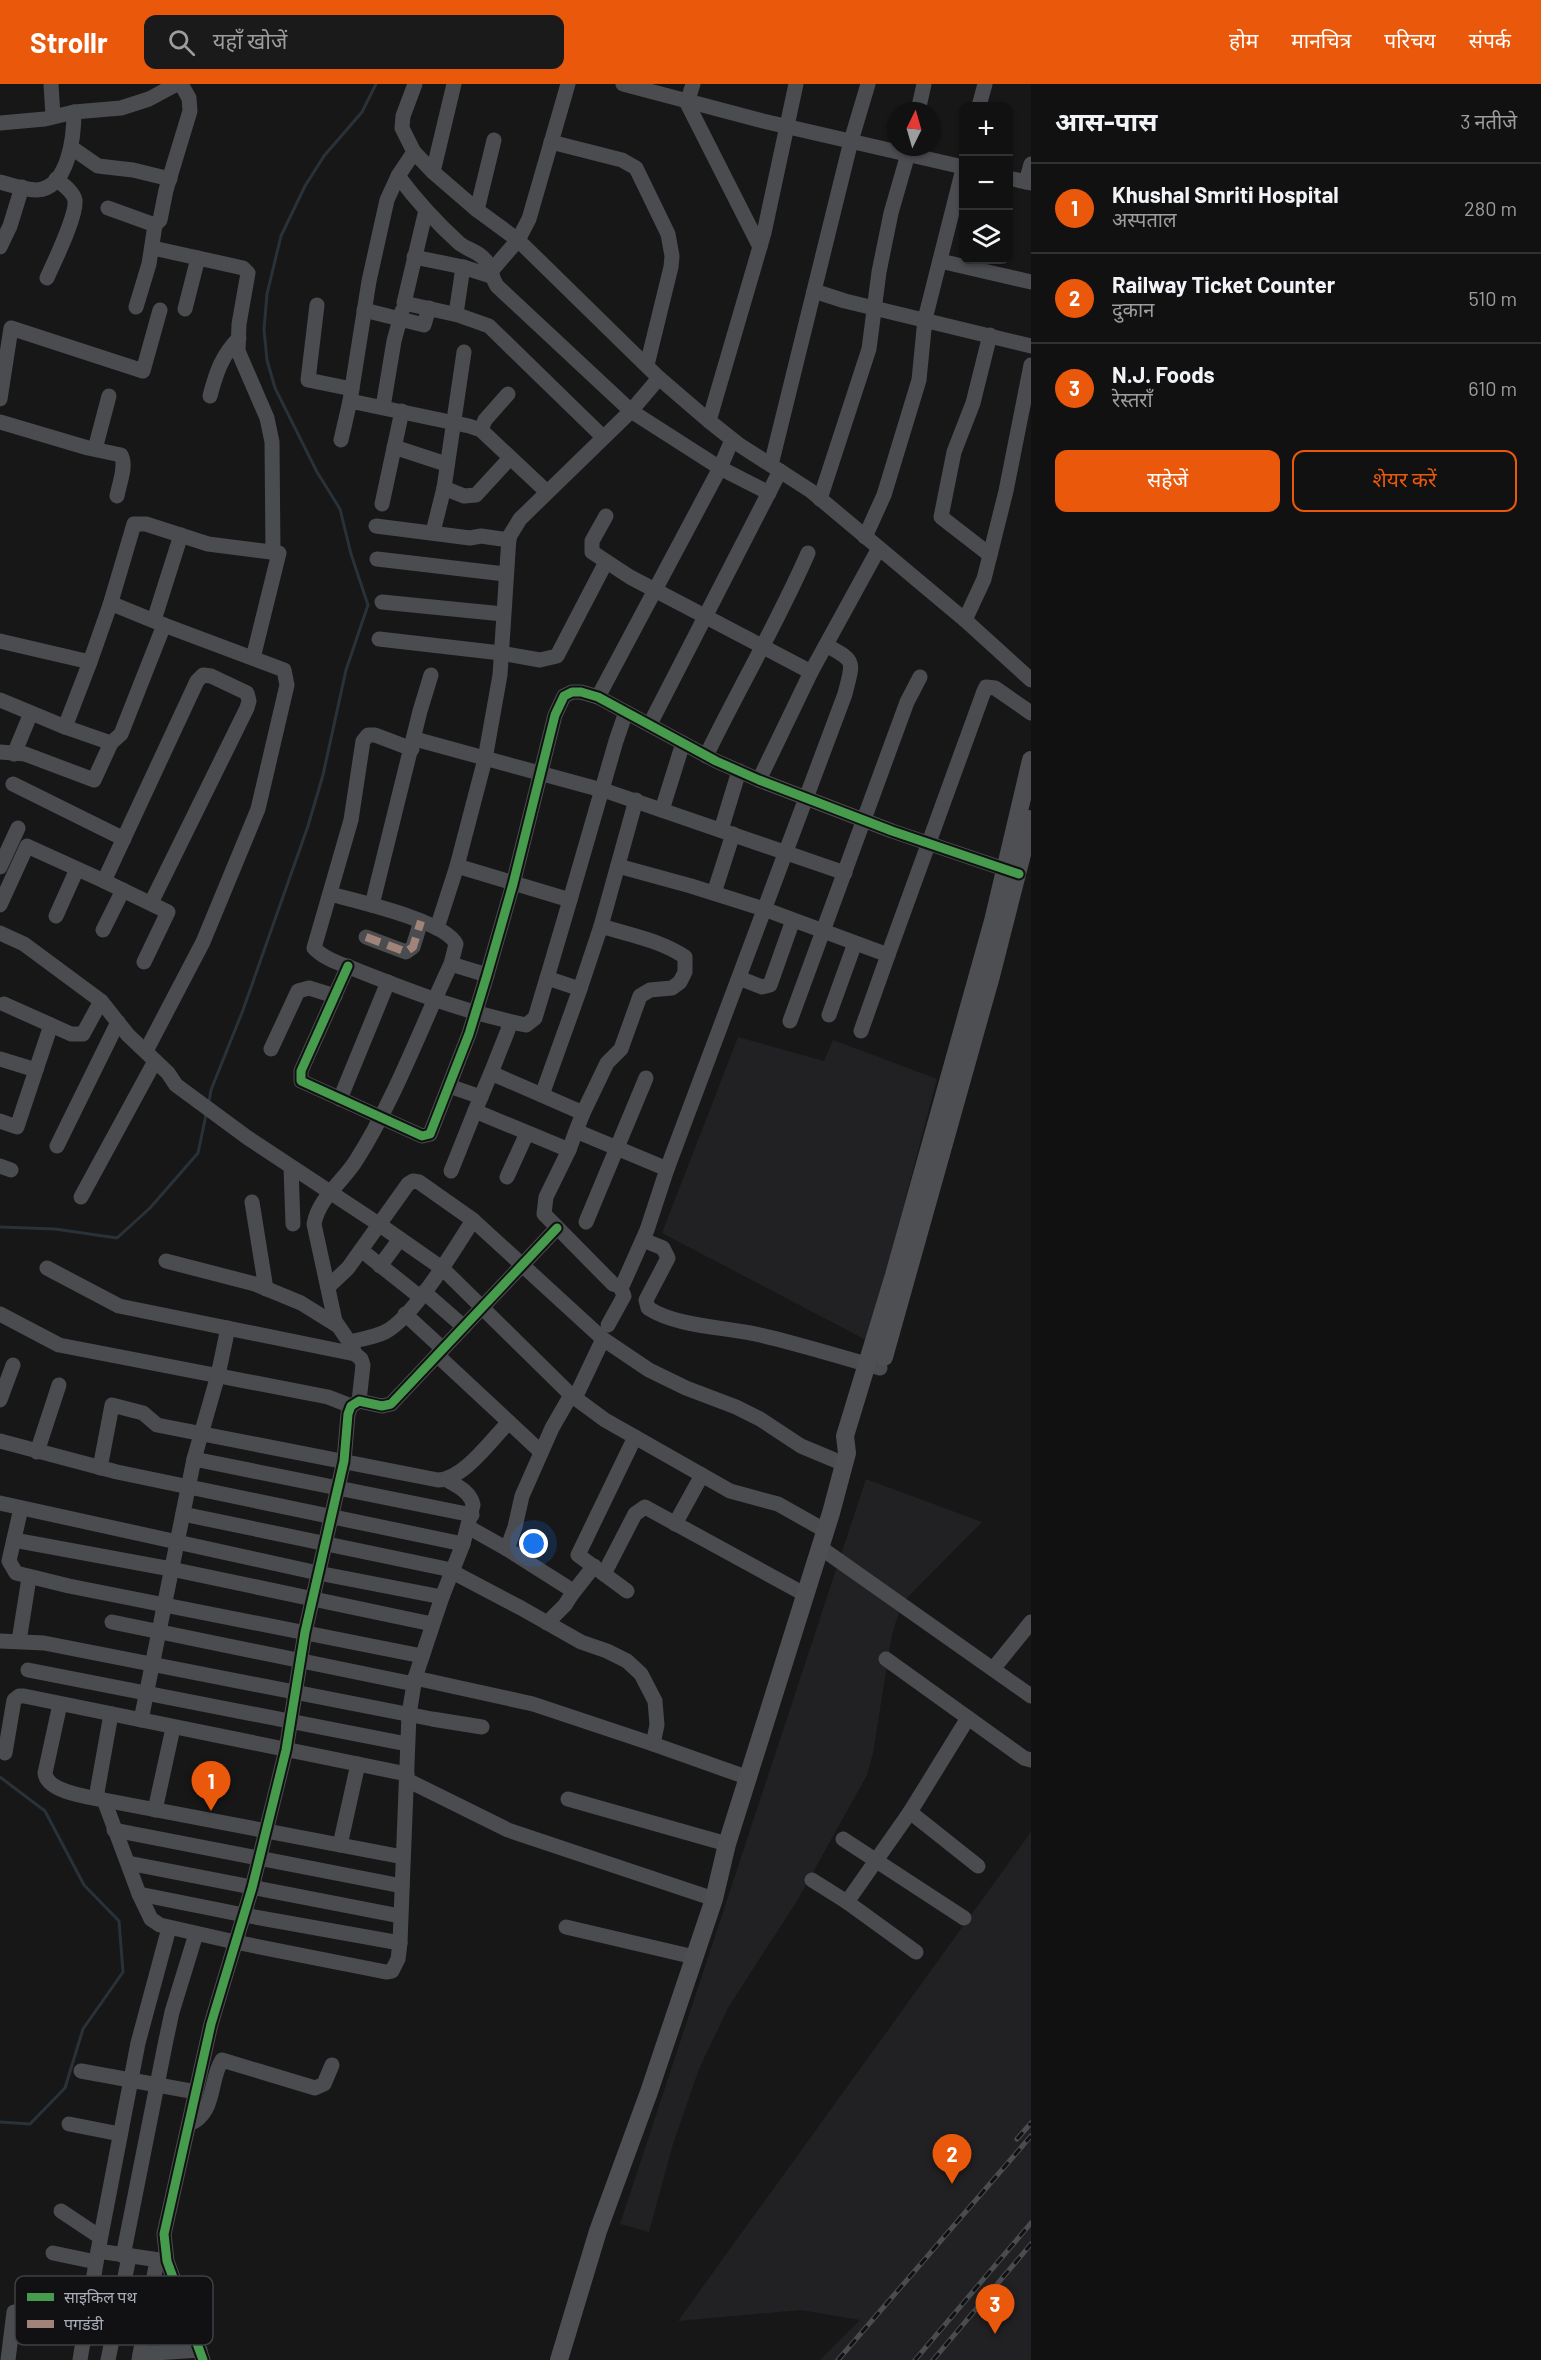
<!DOCTYPE html>
<html lang="hi">
<head>
<meta charset="utf-8">
<style>
  body { margin:0; font-family:Barlow,"Noto Sans Devanagari",sans-serif; background:#1a1a1a; color:#f1f3f6 }
  .controls { position:absolute; right:18px; top:18px; display:grid; overflow:hidden; border-radius:12px; box-shadow:0 2px 4px #0004 }
  .controls button { width:54px; height:54px; display:grid; place-items:center; padding:0; border:0; border-bottom:2px solid #303131; background:#111; color:#f1f3f6; font:30px sans-serif }
  .compass { position:absolute; left:887px; top:18px; width:54px; height:54px; border-radius:50%; background:#111; box-shadow:0 2px 4px #0004; rotate:5deg }
  .you { position:absolute; left:534px; top:1460px; width:21px; height:21px; margin:-15px; border:4px solid #fff; border-radius:50%; background:#1a73e8; box-shadow:0 0 0 9px #1a73e833 }
  .badge { display:grid; place-items:center; width:39px; height:39px; border-radius:50%; background:#ea580c; color:#fff; font-size:20px; font-weight:700 }
  .pin { position:absolute; translate:-50% -50px; filter:drop-shadow(0 2px 3px #0008) }
  .pin::after { content:''; position:absolute; top:32px; width:21px; height:18px; background:inherit; clip-path:polygon(0 0,100% 0,50% 100%) }
  .list { margin:0; padding:0; list-style:none }
  h2 { display:flex; justify-content:space-between; align-items:center; height:78px; margin:0; padding:0 24px; font-size:26px }
  h2 small { font-size:20px; font-weight:400; color:#9c9d9f }
  .list li { display:grid; grid-template-columns:39px 1fr auto; gap:18px; align-items:center; box-sizing:border-box; height:90px; padding:0 24px; border-top:2px solid #303131 }
  .list b { display:block; font-size:22px; white-space:nowrap }
  .list p { margin:0; font-size:20px; white-space:nowrap; color:#9c9d9f }
  .list em { font-size:20px; font-style:normal; color:#9c9d9f }
  .actions { display:flex; gap:12px; padding:18px 24px }
  .actions a { flex:1; padding:14px 0; border:2px solid #ea580c; border-radius:12px; text-align:center; font-size:21px; color:#ea580c }
  .actions .main { background:#ea580c; color:#fff }
  .icon { flex:none; width:33px; height:33px; fill:none; stroke:currentColor; stroke-width:2; stroke-linecap:round; stroke-linejoin:round }
  .map { position:relative; flex:none; width:1031px; height:2276px; overflow:hidden }
  header { display:flex; align-items:center; gap:36px; box-sizing:border-box; height:84px; padding:0 30px; background:#ea580c; color:#fff }
  header strong { font-size:28px }
  nav { display:flex; gap:33px; margin-inline-start:auto; font-size:21px }
  .search { width:420px; height:54px; background:#1a1a1a; display:flex; align-items:center; gap:15px; box-sizing:border-box; padding:0 21px; border-radius:12px; color:#9c9d9f; font-size:22px }
  main { display:flex }
  aside { flex:1; background:#111 }
  .map>svg:first-child { display:block }
  .built { fill:#212123 }
  .lines { fill:none; stroke-linecap:round; stroke-linejoin:round }
  .stream { stroke:#2a3239; stroke-width:3 }
  .minor { stroke:#4b4c50; stroke-width:15 }
  .major { stroke:#4d4f52; stroke-width:18 }
  .rail-casing { stroke:#4b4c4f; stroke-width:5 }
  .rail { stroke:#111113; stroke-width:3; stroke-dasharray:9; stroke-linecap:butt }
  .quiet { stroke:#a18479; stroke-width:8; stroke-dasharray:15 8; stroke-linecap:butt }
  .cycleway-casing { stroke:#111113; stroke-width:13 }
  .cycleway { stroke:#469c4c; stroke-width:9 }
  .key { fill:#111113; stroke:#3e4045; stroke-width:1.5 }
  .key-label { font-size:16px; fill:#a8adb8 }
</style>
</head>
<body>
<header>
<strong>Strollr</strong>
<div class="search"><svg class="icon" aria-label="search" viewBox="0 0 24 24"><circle cx="10" cy="10" r="6"/><path d="M15 15l6 6"/></svg>यहाँ खोजें</div>
<nav><a>होम</a><a>मानचित्र</a><a>परिचय</a><a>संपर्क</a></nav>
</header>
<main>
<div class="map">
<svg width="1031" height="2276" viewBox="0 0 1031 2276">
  <rect width="100%" height="100%" fill="#171717"/>
  <g class="built">
    <polygon points="738,953 824,977 833,956 937,995 868,1257 662,1149"/>
    <polygon points="866,1395 982,1438 902,1519 892,1550 873,1669 867,1691 797,1817 729,1922 699,1985 673,2060 649,2148 620,2140"/>
    <polygon points="1031,1748 1031,2276 820,2276 860,2236 801,2226 678,2237"/>
  </g>
  <g class="lines">
    <g class="stream">
      <polyline points="209,1018 211,1006 243,926 308,742 323,691 346,586 368,521 351,470 340,425 317,388 275,304 267,276 264,245 267,210 281,152 305,102 324,72 362,28 376,0"/>
      <polyline points="0,1143 55,1145 117,1154 150,1124 198,1069 206,1031"/>
      <polyline points="0,1693 45,1727 84,1801 119,1837 123,1888 83,1945 65,2004 30,2040 0,2038"/>
    </g>
    <g class="minor">
      <polyline points="51,0 53,32"/>
      <polyline points="415,0 403,32 402,44 414,68 433,88 477,126 518,156 659,294 709,337 738,360 811,407 965,536 1031,596"/>
      <polyline points="623,0 763,37 963,83"/>
      <polyline points="693,0 687,19 760,163"/>
      <polyline points="979,22 985,0"/>
      <polyline points="918,27 924,0"/>
      <polyline points="0,39 45,35 74,28 121,24 149,15 177,0"/>
      <polyline points="551,58 622,76 636,84 668,150 672,172 671,183 647,281"/>
      <polyline points="72,64 98,82 133,86 170,95"/>
      <polyline points="433,88 454,0"/>
      <path d="M 398,92 C 416,116 437,139 459,159 C 467,166 479,167 486,177 C 492,185 491,193 497,202 L 631,327 L 659,294"/>
      <polyline points="1008,94 1031,99"/>
      <path d="M 0,98 C 11,101 25,106 37,106 C 69,104 74,51 74,28"/>
      <polyline points="1026,98 1031,80"/>
      <polyline points="108,124 155,141 160,136 166,106 190,27 189,14 181,0"/>
      <polyline points="426,126 404,219 458,231 489,242 603,353"/>
      <polyline points="477,126 494,56"/>
      <polyline points="0,163 10,142 22,103"/>
      <polyline points="153,164 198,174 185,225"/>
      <polyline points="414,173 463,183 491,192"/>
      <polyline points="198,174 243,184 248,189 239,240 238,267 267,334 272,358 273,468"/>
      <polyline points="940,177 1031,198"/>
      <polyline points="492,186 518,156 529,135 568,0"/>
      <path d="M 47,194 C 54,178 77,132 75,116 C 73,107 62,100 56,95"/>
      <polyline points="814,207 845,217 1031,262"/>
      <polyline points="317,221 308,296 352,305"/>
      <polyline points="136,223 149,180 155,141"/>
      <polyline points="364,226 400,235 402,227"/>
      <polyline points="456,230 463,183"/>
      <polyline points="464,268 444,404 464,412 476,411 510,374"/>
      <path d="M 210,312 C 216,289 222,271 239,254"/>
      <polyline points="0,315 11,244 143,287 160,226"/>
      <polyline points="350,317 369,197 387,116 398,92 414,68"/>
      <polyline points="383,323 394,257 400,235 424,241 429,224"/>
      <polyline points="709,337 764,149 796,0"/>
      <path d="M 0,338 L 88,364 L 121,371 C 127,382 119,400 117,412"/>
      <polyline points="481,346 485,336 508,310"/>
      <polyline points="341,356 350,317 469,342 481,346 547,408"/>
      <polyline points="394,363 446,380"/>
      <polyline points="95,365 109,312"/>
      <polyline points="771,381 851,57 868,0"/>
      <polyline points="820,415 869,265 879,188 891,129 910,63"/>
      <polyline points="382,420 402,327"/>
      <polyline points="606,432 592,457 592,468 630,493 811,588"/>
      <polyline points="376,442 470,454 481,452 509,456"/>
      <polyline points="433,448 444,404"/>
      <polyline points="865,453 884,411 919,296 925,235 963,85"/>
      <polyline points="990,471 941,433 954,368 973,319 990,251"/>
      <polyline points="377,475 505,490"/>
      <polyline points="382,518 503,530"/>
      <polyline points="110,521 134,440 146,440 208,460 279,469 253,574"/>
      <polyline points="154,536 181,451"/>
      <polyline points="965,536 984,495 1006,407 1031,281"/>
      <polyline points="379,555 501,569 540,576 557,572 606,478"/>
      <polyline points="0,557 90,578 110,521 115,521 164,541"/>
      <polyline points="90,578 65,643 111,659"/>
      <polyline points="598,613 720,384 732,356"/>
      <polyline points="0,616 65,643"/>
      <polyline points="650,640 780,387"/>
      <polyline points="415,655 609,708 845,789"/>
      <path d="M 412,665 L 375,651 L 368,651 L 363,657 L 351,736 L 314,864 C 325,876 345,881 359,887 C 417,910 465,928 526,941 L 535,934 L 547,894"/>
      <polyline points="0,668 25,670 94,696 111,659 121,650 164,541 284,586 287,601 258,725 203,858 146,967"/>
      <polyline points="14,670 31,629"/>
      <path d="M 706,672 C 739,604 778,538 808,469"/>
      <polyline points="759,696 811,588 879,464"/>
      <polyline points="13,700 124,755"/>
      <polyline points="662,726 683,659"/>
      <polyline points="721,746 739,687"/>
      <polyline points="457,782 570,816 547,894 580,905 542,1011"/>
      <polyline points="618,782 691,802 764,825 888,871 984,607 986,603 995,604 1031,629"/>
      <polyline points="0,783 18,744"/>
      <polyline points="714,809 733,750"/>
      <path d="M 330,810 C 356,817 446,837 456,860 L 451,880 C 421,943 394,1017 357,1075 C 344,1097 319,1113 314,1140 L 335,1237 L 352,1262 L 355,1270"/>
      <polyline points="570,816 616,657 626,628"/>
      <polyline points="0,821 27,762 104,797"/>
      <polyline points="372,821 420,627 431,591"/>
      <polyline points="56,832 77,785"/>
      <polyline points="437,844 457,782 485,675 500,591 509,453 520,435 631,327 720,384 769,409"/>
      <polyline points="103,846 123,806"/>
      <polyline points="0,849 24,860 101,917 128,951 168,989 176,1001 248,1054 380,1141 443,1185 571,1311 605,1336 730,1407 778,1420 826,1447"/>
      <polyline points="366,853 406,868 413,863 421,837"/>
      <polyline points="144,878 168,828 104,797 197,597 203,591 211,592 247,609 249,617 247,624 151,819"/>
      <polyline points="451,880 487,891"/>
      <polyline points="348,882 301,987 301,997 422,1052 430,1050 469,950 487,891 513,800 555,631 564,612 572,608 581,608 598,613 716,677 759,696 892,747 1016,789"/>
      <polyline points="739,894 762,903 770,901 793,836"/>
      <polyline points="580,905 601,842"/>
      <polyline points="4,920 71,950 83,950 101,917"/>
      <polyline points="829,931 855,859"/>
      <polyline points="790,937 907,618 920,593"/>
      <polyline points="861,947 888,871"/>
      <polyline points="271,965 298,907 309,904 335,912"/>
      <polyline points="0,975 36,986 17,1043 0,1037"/>
      <polyline points="36,986 51,941"/>
      <polyline points="491,989 508,946"/>
      <polyline points="449,1002 481,1013"/>
      <polyline points="340,1015 388,898"/>
      <path d="M 583,1029 L 607,979 L 621,965 L 640,912 L 650,906 L 672,904 L 680,898 L 685,888 L 685,873 C 660,856 629,851 601,842 L 636,716"/>
      <polyline points="576,1047 583,1029 491,989 475,1027 569,1066 576,1047 667,1085"/>
      <polyline points="57,1062 118,938"/>
      <path d="M 569,1066 L 546,1113 L 544,1130 L 613,1200 L 620,1202 L 623,1200 L 647,1146 L 667,1085 L 845,610 C 853,577 857,578 826,561"/>
      <polyline points="0,1082 11,1086"/>
      <polyline points="291,1083 293,1140"/>
      <polyline points="451,1087 475,1027"/>
      <polyline points="507,1093 527,1049"/>
      <polyline points="81,1113 155,977"/>
      <polyline points="252,1118 266,1205"/>
      <polyline points="586,1138 646,994"/>
      <path d="M 643,1156 L 663,1164 L 668,1174 L 646,1216 L 648,1224 C 677,1243 726,1243 760,1251 C 800,1260 840,1273 880,1284"/>
      <polyline points="361,1166 420,1213"/>
      <polyline points="166,1177 255,1200 301,1219 338,1242"/>
      <polyline points="380,1182 400,1155"/>
      <polyline points="47,1184 119,1222 355,1270 361,1275 363,1281 359,1317"/>
      <polyline points="328,1203 348,1184 408,1100 413,1097 419,1098 473,1136 603,1255 649,1286 686,1304 736,1323 760,1335 801,1362 844,1380"/>
      <polyline points="424,1208 464,1243"/>
      <polyline points="0,1230 59,1261 328,1313 351,1322"/>
      <polyline points="405,1230 443,1265"/>
      <polyline points="608,1241 624,1212 620,1202"/>
      <path d="M 350,1258 C 361,1255 375,1253 385,1248 C 413,1234 456,1163 473,1136"/>
      <polyline points="437,1271 541,1368"/>
      <polyline points="575,1314 603,1255"/>
      <polyline points="0,1316 13,1281"/>
      <polyline points="0,1357 117,1388 463,1460"/>
      <polyline points="37,1368 59,1301"/>
      <polyline points="194,1375 472,1431"/>
      <path d="M 100,1384 L 112,1321 L 143,1329 L 157,1341 L 438,1396 C 464,1395 491,1356 509,1338"/>
      <polyline points="0,1419 318,1489 442,1513 415,1594 409,1630 400,1859 398,1875 392,1887 386,1888 235,1858 160,1841 151,1835 139,1810 104,1716"/>
      <polyline points="21,1424 9,1477 16,1489 69,1502 422,1572"/>
      <polyline points="183,1430 447,1485 521,1524 581,1558 607,1567 627,1577 641,1590 655,1617 657,1641 653,1660"/>
      <polyline points="675,1440 702,1391"/>
      <polyline points="468,1443 507,1465 570,1505 572,1510 565,1521 547,1539"/>
      <polyline points="14,1456 171,1485 432,1540"/>
      <polyline points="821,1464 1031,1612"/>
      <polyline points="507,1465 515,1443 522,1412 552,1344 571,1311"/>
      <polyline points="604,1490 578,1471 635,1353"/>
      <polyline points="627,1507 604,1490 635,1430 645,1423 806,1511"/>
      <polyline points="572,1510 594,1482"/>
      <path d="M 442,1513 L 463,1460 L 473,1421 C 471,1408 457,1402 447,1396"/>
      <polyline points="112,1538 414,1600"/>
      <polyline points="0,1557 44,1559 432,1635 482,1643"/>
      <polyline points="19,1557 29,1494"/>
      <polyline points="886,1575 1024,1674 1031,1676"/>
      <polyline points="993,1585 1031,1538"/>
      <polyline points="28,1586 407,1660"/>
      <polyline points="415,1594 533,1620 653,1660 749,1694"/>
      <path d="M 60,1620 L 45,1689 C 47,1708 88,1713 104,1716 L 403,1773"/>
      <polyline points="968,1634 910,1728 978,1782"/>
      <polyline points="141,1636 194,1375 218,1291 228,1244"/>
      <polyline points="5,1669 14,1616 19,1612 24,1612 407,1690"/>
      <polyline points="407,1696 508,1746 714,1815"/>
      <polyline points="96,1714 111,1630"/>
      <polyline points="568,1715 727,1760"/>
      <polyline points="155,1726 173,1644"/>
      <polyline points="114,1746 402,1802"/>
      <polyline points="843,1755 964,1834"/>
      <polyline points="340,1761 358,1680"/>
      <polyline points="128,1779 400,1832"/>
      <polyline points="812,1796 847,1818 916,1868"/>
      <polyline points="139,1810 244,1831 400,1859"/>
      <polyline points="847,1818 910,1728"/>
      <polyline points="566,1843 694,1873"/>
      <polyline points="81,1987 196,2008"/>
      <polyline points="69,2040 120,2050"/>
      <path d="M 189,2040 C 216,2030 209,1996 222,1976 L 315,2004 L 324,2000 L 332,1981"/>
      <polyline points="61,2127 100,2153"/>
      <polyline points="98,2167 166,2177"/>
      <polyline points="53,2169 96,2178"/>
      <polyline points="123,2172 165,1961 172,1928 196,1850"/>
      <polyline points="145,2241 188,2235"/>
      <polyline points="140,2270 200,2266"/>
      <polyline points="8,2276 14,2228"/>
      <polyline points="80,2276 98,2167 138,1959 169,1844"/>
      <polyline points="108,2276 129,2173"/>
      <polyline points="139,2276 157,2176"/>
      <polyline points="203,2276 167,2177 164,2150 211,1940 252,1804 286,1666 305,1548 344,1377 348,1330 351,1322 359,1317 382,1322 391,1320 557,1144"/>
    </g>
    <g class="major">
      <polyline points="884,1273 991,892 1031,735"/>
      <polyline points="559,2276 598,2147 649,2008 714,1815 727,1760 831,1429 847,1369 845,1352 894,1191 993,837 1031,676"/>
    </g>
    <g class="rail-casing">
      <g id="rail">
        <polyline points="1017,2055 1031,2039"/>
        <polyline points="838,2276 1031,2052"/>
        <polyline points="915,2276 1031,2139"/>
        <polyline points="933,2276 1031,2160"/>
      </g>
    </g>
    <use href="#rail" class="rail"/>
    <polyline class="quiet" points="366,853 406,868 413,863 421,837"/>
    <g class="cycleway-casing">
      <g id="cycleway">
        <polyline points="348,882 301,987 301,997 422,1052 430,1050 469,950 487,891 513,800 555,631 564,612 572,608 581,608 598,613 716,677 759,696 892,747 1019,790"/>
        <polyline points="203,2276 167,2177 164,2150 211,1940 252,1804 286,1666 305,1548 344,1377 348,1330 351,1322 359,1317 382,1322 391,1320 557,1144"/>
      </g>
    </g>
    <use href="#cycleway" class="cycleway"/>
  </g>
  <rect x="15" y="2192" width="198" height="69" rx="9" class="key"/>
  <rect x="27" y="2209" width="27" height="8" fill="#469c4c"/>
  <rect x="27" y="2236" width="27" height="8" fill="#a18479"/>
  <g class="key-label">
    <text x="64" y="2219">साइकिल पथ</text>
    <text x="64" y="2246">पगडंडी</text>
  </g>
</svg>
<div class="controls">
<button>+</button>
<button>−</button>
<button><svg class="icon" aria-label="layers" viewBox="0 0 24 24"><path d="M12 4l9 5-9 5-9-5zM3 14l9 5 9-5"/></svg></button>
</div>
<svg class="compass" viewBox="-18 -18 36 36"><path d="M0-13l5 13h-10z" fill="#e53935"/><path d="M0 13l5-13h-10z" fill="#9c9d9f"/></svg>
<div class="you"></div>
<div class="pin badge" style="left:211px;top:1727px">1</div>
<div class="pin badge" style="left:952px;top:2100px">2</div>
<div class="pin badge" style="left:995px;top:2250px">3</div>
</div>
<aside>
<h2>आस-पास<small>3 नतीजे</small></h2>
<ul class="list">
<li><span class="badge">1</span><div><b>Khushal Smriti Hospital</b><p>अस्पताल</p></div><em>280 m</em></li>
<li><span class="badge">2</span><div><b>Railway Ticket Counter</b><p>दुकान</p></div><em>510 m</em></li>
<li><span class="badge">3</span><div><b>N.J. Foods</b><p>रेस्तराँ</p></div><em>610 m</em></li>
</ul>
<div class="actions"><a class="main">सहेजें</a><a>शेयर करें</a></div>
</aside>
</main>
</body>
</html>
